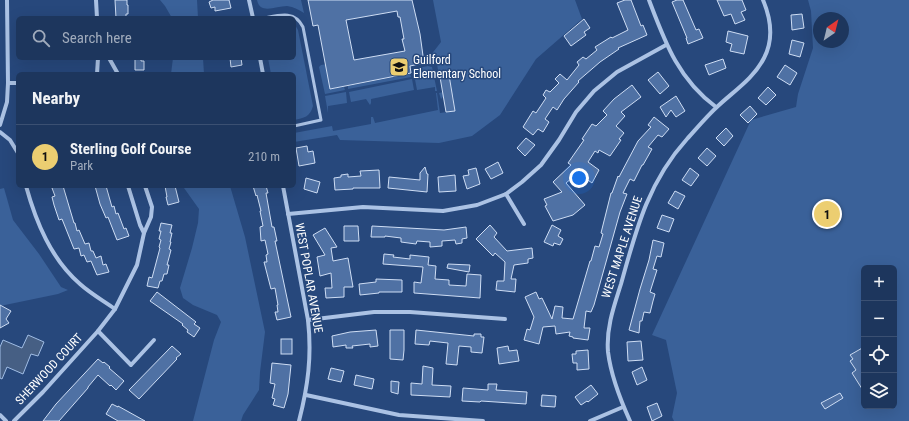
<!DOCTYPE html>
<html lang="en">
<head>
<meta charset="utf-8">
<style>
  body { margin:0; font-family:"Roboto Condensed",sans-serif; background:#253e63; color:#f1f3f6 }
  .controls { position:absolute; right:12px; bottom:12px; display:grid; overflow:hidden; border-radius:6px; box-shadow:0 4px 16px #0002 }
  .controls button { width:36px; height:36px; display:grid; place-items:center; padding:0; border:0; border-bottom:1px solid #3b5072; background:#1d365d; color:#f1f3f6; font:20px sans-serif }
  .compass { position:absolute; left:813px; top:12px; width:36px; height:36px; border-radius:50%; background:#1d365d; box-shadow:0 4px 16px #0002; rotate:35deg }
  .you { position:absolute; left:579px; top:178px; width:14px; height:14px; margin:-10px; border:3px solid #fff; border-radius:50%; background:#1a73e8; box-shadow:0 0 0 6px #1a73e833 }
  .badge { display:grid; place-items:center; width:26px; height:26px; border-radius:50%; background:#ecce71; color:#111; font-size:13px; font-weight:700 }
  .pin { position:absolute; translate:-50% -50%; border:2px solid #fff; box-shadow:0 1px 4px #0006 }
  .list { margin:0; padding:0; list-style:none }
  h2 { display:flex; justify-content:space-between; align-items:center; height:52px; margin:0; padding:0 16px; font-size:17px }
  h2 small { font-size:13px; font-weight:400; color:#a0abbc }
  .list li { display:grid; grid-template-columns:26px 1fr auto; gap:12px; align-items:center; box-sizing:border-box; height:64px; padding:0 16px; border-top:1px solid #3b5072 }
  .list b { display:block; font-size:15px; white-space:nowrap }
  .list p { margin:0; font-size:13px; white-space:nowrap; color:#a0abbc }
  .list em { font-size:13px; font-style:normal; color:#a0abbc }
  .icon { flex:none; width:22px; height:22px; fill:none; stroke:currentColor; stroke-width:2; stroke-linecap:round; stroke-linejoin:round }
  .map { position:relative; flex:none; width:909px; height:421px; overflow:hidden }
  .search { position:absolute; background:#1d365d; box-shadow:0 4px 16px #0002; left:16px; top:16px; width:280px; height:44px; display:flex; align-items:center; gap:10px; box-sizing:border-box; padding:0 14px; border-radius:6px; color:#a0abbc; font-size:15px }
  .panel { position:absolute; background:#1d365d; box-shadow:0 4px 16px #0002; left:16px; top:72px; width:280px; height:116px; border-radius:6px }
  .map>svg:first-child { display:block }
  .green { fill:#3a6199; fill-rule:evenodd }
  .water { fill:#465f84; stroke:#a0bde5 }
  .building { fill:#4f71a4; stroke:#ceddf4; fill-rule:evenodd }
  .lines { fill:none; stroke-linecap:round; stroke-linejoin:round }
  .lane { stroke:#abc2e4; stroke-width:3 }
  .street { stroke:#abc2e4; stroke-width:4 }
  .labels { text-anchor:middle; stroke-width:3; stroke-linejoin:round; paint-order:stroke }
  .poi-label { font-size:12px; fill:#fff; stroke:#27487c; text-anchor:start }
  .street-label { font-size:12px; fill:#fff; stroke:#27487c }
</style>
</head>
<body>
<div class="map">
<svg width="909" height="421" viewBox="0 0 909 421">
  <rect width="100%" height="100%" fill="#27487c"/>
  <g class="green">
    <polygon points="160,0 197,0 198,18 172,18 165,6"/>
    <path d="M 257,0 L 301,0 L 304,13 C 299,10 294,7 287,6 C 276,6 260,15 257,0 Z"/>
    <polygon points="433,0 575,0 582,19 536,59 500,115 472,136 439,143 340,140 337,135 294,142 294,133 332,126 333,131 371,124 371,117 373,117 375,123 438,110 436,93 437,93 440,113 455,111 453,95 443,97 441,99 439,93 452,90 449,74 439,76 437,64 431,63 424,64 441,42"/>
    <path d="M 808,0 L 909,0 L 909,421 L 674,421 L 672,417 L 677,393 L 666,340 L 652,335 L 751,120 L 796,107 L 798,94 L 813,48 L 811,11 ZM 819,18 L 843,18 L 843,42 L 819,42 ZM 864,268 L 894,268 L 894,406 L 864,406 Z"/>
    <path d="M 294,23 L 298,30 L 313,106 C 310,117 304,118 294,120 L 294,74 L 271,74 L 268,58 L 294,58 Z"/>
    <polygon points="173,58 203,58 204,74 171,74"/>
    <polygon points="327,64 330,89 344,87 345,90 325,94 319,67 321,65"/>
    <polygon points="428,66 432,67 437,91 435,91 435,87 417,90 413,69"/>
    <polygon points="410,74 411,77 348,89 348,86"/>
    <polygon points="412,79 414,90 371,99 371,103 370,105 366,99 351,102 349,92"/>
    <polygon points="346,92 347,103 328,106 328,113 325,96"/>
    <polygon points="185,186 230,186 245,237 265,332 260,372 259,390 243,415 241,421 193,421 214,340 221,322 217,315 193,305 183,298 180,288 192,248 198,223 199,209 184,188"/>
    <polygon points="4,188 13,220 39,254 61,287 68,290 58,294 0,306 0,189"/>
  </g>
  <polygon class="water" points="28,335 44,342 38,356 31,354 23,374 7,367 2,379 0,378 0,347 3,340 22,348"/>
  <g class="building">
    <polygon points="115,0 127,0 127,5 128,5 128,14 126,14 126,18 116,18"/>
    <polygon points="213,0 229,0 231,8 215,11 215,7 211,8 209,2"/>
    <path d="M 308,0 L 412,0 L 420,34 L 424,63 L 410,66 L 411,73 L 330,89 L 318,25 L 313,26 ZM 397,11 L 398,17 L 400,17 L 404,39 L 402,39 L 405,51 L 354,60 L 346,20 Z"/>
    <polygon points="625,0 631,0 641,26 643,25 647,35 618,48 619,49 600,62 578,81 579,82 564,99 557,110 553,107 545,119 549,122 543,132 538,129 533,135 523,127 533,111 536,113 546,98 543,95 546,90 550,92 559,83 555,79 560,74 567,80 579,65 577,62 583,57 586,59 597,50 595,47 611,37 612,38 628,30 617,3"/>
    <polygon points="677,0 683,0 696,30 699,29 703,38 688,44 686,38 687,38 672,2"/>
    <polygon points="717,0 742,0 746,10 741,12 745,20 735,24 731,14 724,16"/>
    <polygon points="802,14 804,28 792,30 791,15"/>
    <polygon points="584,19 590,28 584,32 586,35 571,46 564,36"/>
    <polygon points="728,31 748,36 744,54 730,51 732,44 726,42"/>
    <polygon points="792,40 804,43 800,57 789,54"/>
    <polygon points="135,58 141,58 141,61 144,61 144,70 135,70"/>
    <polygon points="230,58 241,58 242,65 231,67"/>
    <polygon points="723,59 726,68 709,75 705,65"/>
    <polygon points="785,65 797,73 790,85 777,77"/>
    <polygon points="658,72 669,86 660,94 648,80"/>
    <polygon points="449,75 455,111 446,112 440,77"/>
    <polygon points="632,85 641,97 621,112 625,116 616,126 624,133 619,139 621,140 610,156 599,150 598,153 595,151 588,162 599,170 592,183 578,173 566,183 585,205 573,215 553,221 545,206 547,205 544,199 562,192 553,182 571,165 568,163 584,140 582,139 592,124 596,126 607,115 603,111 614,99"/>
    <polygon points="768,87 776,95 766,105 758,98"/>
    <polygon points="676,96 685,111 676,117 671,110 666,117 660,107"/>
    <polygon points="750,106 757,114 748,123 740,115"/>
    <polygon points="654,117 669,129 662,137 658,135 648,147 652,149 643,165 642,165 634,181 630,179 623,193 627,194 620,212 594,305 591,312 586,311 584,328 590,328 588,340 573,338 573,337 569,336 570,332 556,334 555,326 543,327 539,344 524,340 527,329 530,330 534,317 525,297 536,292 539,299 542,298 552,319 555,306 563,307 562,318 573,319 590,261 591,261 595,246 599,247 603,234 601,233 611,193 612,193 618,176 619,177 638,141 651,127 648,125"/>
    <polygon points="726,128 733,136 724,146 716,138"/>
    <polygon points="526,138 535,145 525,156 517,148"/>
    <polygon points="307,146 308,152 313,151 315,163 299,166 296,148"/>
    <polygon points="707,148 716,156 707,166 698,158"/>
    <polygon points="498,162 503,173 491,179 485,169"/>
    <polygon points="425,167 427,174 428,174 427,192 388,188 389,177 420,180 420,173"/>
    <polygon points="476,168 480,184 467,189 463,176 469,175 468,170"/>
    <polygon points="690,168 699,175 691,186 682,180"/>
    <polygon points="379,170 380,188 353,188 353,189 335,190 334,178 341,177 341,175 348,174 348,177 361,176 360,171"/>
    <polygon points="455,175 456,191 439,192 438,177"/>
    <polygon points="306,178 320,182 317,193 304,189"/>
    <polygon points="54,186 63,186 74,223 75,223 77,231 79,230 85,244 89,243 91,251 93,251 96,258 101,256 103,265 106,264 109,272 97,275 91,261 87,262 84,255 81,256 79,248 74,249 62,219 59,220 54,205 52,197 55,196 52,188 55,187"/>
    <polygon points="95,186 106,186 112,207 114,206 116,214 118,213 124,229 126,228 129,236 117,240 108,217 106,218 100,204"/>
    <polygon points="165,186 175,186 179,202 168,205 166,197 167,197"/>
    <polygon points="253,186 266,186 268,193 266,193 272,227 274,227 277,241 275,241 291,317 277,320 275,312 278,312 277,305 278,305 275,288 271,289 264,262 267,262 266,255 268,254 265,240 261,241 260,227 263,226 260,211 261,211 257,195 256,196"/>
    <polygon points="675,191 685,196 678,209 668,203"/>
    <polygon points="662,215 674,219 669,232 657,228"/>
    <polygon points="161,223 172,225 170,233 172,233 170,242 171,242 169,249 171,250 167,265 169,265 167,274 164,274 162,281 160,281 158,288 147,286 149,277 152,278 160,248 159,247 161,240 159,239 161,231 159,231"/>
    <polygon points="490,225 497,233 494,237 507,251 532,248 533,258 528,259 528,263 514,265 511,279 516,279 515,292 496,290 497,281 504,281 505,262 495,253 493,256 476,239"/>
    <polygon points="552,225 561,230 558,236 563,239 560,245 554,243 553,246 544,242"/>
    <polygon points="344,226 358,226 359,241 344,241"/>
    <polygon points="372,226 444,230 466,227 467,238 462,239 462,243 456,244 455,240 442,241 442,246 430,247 430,242 417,241 416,244 401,242 401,238 385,236 385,237 371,237"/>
    <polygon points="325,228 337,247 331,248 333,261 348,258 353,287 344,287 344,297 326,298 325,288 332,288 331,273 320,276 317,257 325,255 313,235"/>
    <polygon points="653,240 664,243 661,257 657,256 653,269 657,270 650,292 655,294 653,301 650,313 644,312 642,321 640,321 639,333 629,330 640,289 649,260"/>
    <polygon points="384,254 394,255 393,257 410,259 410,255 429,257 428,265 436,266 435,279 449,280 449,285 466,286 467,274 481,275 480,298 414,293 414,282 421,283 423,267 383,264"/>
    <polygon points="448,264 470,265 469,272 447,268"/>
    <polygon points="376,279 402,280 402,292 379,292 379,293 360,295 359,284 376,282"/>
    <polygon points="157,292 196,322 194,324 200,328 194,337 187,332 188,330 182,325 183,324 150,301"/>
    <polygon points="0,305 11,311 6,319 9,323 0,328"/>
    <polygon points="376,330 378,346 370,347 370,344 352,346 353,348 346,348 346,345 333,347 332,336 350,332"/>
    <polygon points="390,330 404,330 404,350 403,360 390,359"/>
    <polygon points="416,330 474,336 474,334 481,334 481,337 484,337 482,353 471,352 471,347 459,346 457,365 446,364 448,343 430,341 429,345 415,344"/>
    <rect x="281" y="339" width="11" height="15"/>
    <polygon points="641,341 643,360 628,361 627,342"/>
    <polygon points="172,346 181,354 176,358 177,359 139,399 129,390"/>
    <polygon points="508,346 509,351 517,350 519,361 499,364 497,348"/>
    <polygon points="864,347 864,392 852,373 856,370 850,361 853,359 850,355"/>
    <polygon points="588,350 589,369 577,370 577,363 573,363 572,354 576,354 576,351"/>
    <polygon points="98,359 103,363 104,362 110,367 109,368 124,381 116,390 111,385 110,386 98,375 88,387 88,388 59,421 43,421 56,404"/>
    <polygon points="272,363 291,365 288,394 284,408 273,405 275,399 272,398 275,384 270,383"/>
    <polygon points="423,366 433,368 432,385 451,386 450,397 411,395 411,383 422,384"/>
    <polygon points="642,367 647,380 637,385 632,372"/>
    <polygon points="331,368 344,371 341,382 328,379"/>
    <polygon points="356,375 374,379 372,389 354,385"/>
    <polygon points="391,381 399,382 398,394 391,392"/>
    <polygon points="488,384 497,384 496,390 527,392 526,404 481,401 480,402 462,401 463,388 488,390"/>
    <polygon points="591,385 598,394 588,402 587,401 581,405 575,397"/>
    <polygon points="840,393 843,398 825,409 821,403"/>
    <polygon points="542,395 556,396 555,407 541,406"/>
    <polygon points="657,403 662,416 652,421 647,407"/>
    <polygon points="112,404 118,407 118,406 145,421 118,421 106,414"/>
  </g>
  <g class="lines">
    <path class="lane" d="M 265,18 C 279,15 295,10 303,27 L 321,120 L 294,126"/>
    <g class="street">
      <polyline points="96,0 97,18"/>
      <polyline points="249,0 253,18"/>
      <path d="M 649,0 C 665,42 678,79 716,107"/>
      <polyline points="109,58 118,74"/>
      <polyline points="260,58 263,74"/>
      <polyline points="97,74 98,58"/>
      <polyline points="8,83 18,83"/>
      <polyline points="0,125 7,102 8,83 7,0"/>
      <polyline points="0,132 10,140 18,153"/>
      <path d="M 26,186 C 36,222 51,259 80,284 C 91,294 104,301 115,309"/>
      <polyline points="128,186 140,225 144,233"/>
      <path d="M 283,186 L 308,320 C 312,356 308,386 299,421"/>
      <polyline points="506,194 524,224"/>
      <polyline points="288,214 363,207 443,211 477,205 506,194 522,182 541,165 559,140 576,112 594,91 617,72 666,45"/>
      <polyline points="308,320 374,312 410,312 505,319"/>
      <polyline points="98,331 131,365 154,340"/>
      <polyline points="306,395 399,415 483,421"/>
      <polyline points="0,415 6,421"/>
      <polyline points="14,421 43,392 98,331 115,309 137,265 144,233 151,217 152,207 145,186"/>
      <polyline points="590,421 623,407"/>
      <path d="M 630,421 C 620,399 611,376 608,352 C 606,328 614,306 621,284 C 636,230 648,182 687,139 C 697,128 707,116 718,106 C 734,91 754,78 764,58 C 774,39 771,19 763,0"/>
    </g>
  </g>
  <defs>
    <g id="school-square" transform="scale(1)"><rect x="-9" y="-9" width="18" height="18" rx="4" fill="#ecce71" stroke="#27487c"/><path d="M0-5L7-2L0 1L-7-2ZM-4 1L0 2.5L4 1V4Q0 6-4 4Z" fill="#111"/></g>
  </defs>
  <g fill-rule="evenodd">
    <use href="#school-square" x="399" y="67"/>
  </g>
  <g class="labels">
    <g class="poi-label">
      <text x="413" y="64">Guilford<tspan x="413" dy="14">Elementary School</tspan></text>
    </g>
    <g class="street-label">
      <text transform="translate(622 247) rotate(-72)" y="4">WEST MAPLE AVENUE</text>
      <text transform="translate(309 278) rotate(80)" y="4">WEST POPLAR AVENUE</text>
      <text transform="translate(49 369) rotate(-47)" y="4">SHERWOOD COURT</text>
    </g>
  </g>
</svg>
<div class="controls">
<button>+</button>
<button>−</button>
<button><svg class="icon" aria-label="locate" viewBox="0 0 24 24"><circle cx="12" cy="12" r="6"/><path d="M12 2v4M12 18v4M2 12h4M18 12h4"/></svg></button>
<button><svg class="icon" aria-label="layers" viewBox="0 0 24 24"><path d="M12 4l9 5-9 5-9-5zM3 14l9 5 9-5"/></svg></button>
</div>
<svg class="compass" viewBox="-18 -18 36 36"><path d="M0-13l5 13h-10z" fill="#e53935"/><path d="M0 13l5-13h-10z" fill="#a0abbc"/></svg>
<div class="you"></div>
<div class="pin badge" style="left:827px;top:214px">1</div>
<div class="search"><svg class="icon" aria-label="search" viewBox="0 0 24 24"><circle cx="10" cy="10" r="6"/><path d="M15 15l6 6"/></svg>Search here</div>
<section class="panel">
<h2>Nearby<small></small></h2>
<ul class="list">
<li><span class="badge">1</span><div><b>Sterling Golf Course</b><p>Park</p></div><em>210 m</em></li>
</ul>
</section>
</div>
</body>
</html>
